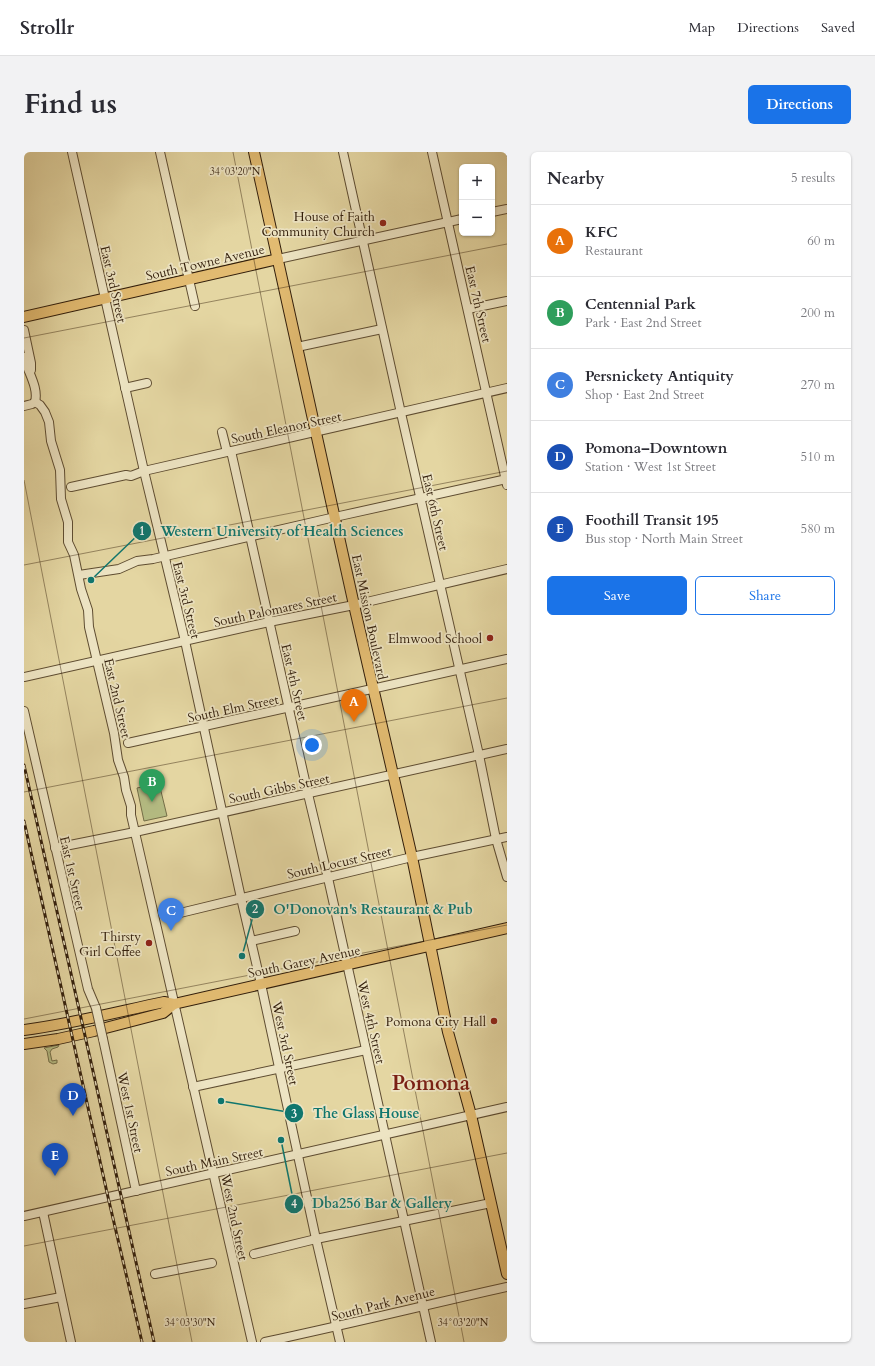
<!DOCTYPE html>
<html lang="en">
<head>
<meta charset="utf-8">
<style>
  body { margin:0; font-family:Cardo,serif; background:#f2f2f3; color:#2b2b33 }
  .controls { position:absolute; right:12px; top:12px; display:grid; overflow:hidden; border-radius:6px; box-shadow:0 1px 3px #0004 }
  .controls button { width:36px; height:36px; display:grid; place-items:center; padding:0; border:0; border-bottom:1px solid #e1e1e2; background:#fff; color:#2b2b33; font:20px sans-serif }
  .you { position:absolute; left:288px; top:593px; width:14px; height:14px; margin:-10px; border:3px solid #fff; border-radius:50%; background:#1a73e8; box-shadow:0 0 0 6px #1a73e833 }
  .badge { display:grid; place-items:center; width:26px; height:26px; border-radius:50%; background:#1a73e8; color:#fff; font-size:13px; font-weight:700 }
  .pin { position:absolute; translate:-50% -33px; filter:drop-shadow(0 1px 2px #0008) }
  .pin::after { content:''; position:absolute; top:21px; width:14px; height:12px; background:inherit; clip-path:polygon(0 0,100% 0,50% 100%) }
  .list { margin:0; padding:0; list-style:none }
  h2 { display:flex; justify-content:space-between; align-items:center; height:52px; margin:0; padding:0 16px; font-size:17px }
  h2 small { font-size:13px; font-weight:400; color:#7c7c81 }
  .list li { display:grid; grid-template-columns:26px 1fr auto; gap:12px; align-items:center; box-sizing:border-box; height:72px; padding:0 16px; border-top:1px solid #e1e1e2 }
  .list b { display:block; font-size:15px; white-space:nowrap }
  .list p { margin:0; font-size:13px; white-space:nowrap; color:#7c7c81 }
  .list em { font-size:13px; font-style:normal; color:#7c7c81 }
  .actions { display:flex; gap:8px; padding:12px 16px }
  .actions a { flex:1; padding:9px 0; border:1px solid #1a73e8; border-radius:6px; text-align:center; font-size:14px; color:#1a73e8 }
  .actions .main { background:#1a73e8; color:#fff }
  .map { position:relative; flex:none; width:483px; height:1190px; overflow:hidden; border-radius:6px }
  header { display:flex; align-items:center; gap:24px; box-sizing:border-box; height:56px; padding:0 20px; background:#fff; border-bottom:1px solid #e1e1e2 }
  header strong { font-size:19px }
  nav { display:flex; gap:22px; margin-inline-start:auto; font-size:14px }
  .intro { display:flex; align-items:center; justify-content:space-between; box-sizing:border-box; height:96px; padding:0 24px }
  h1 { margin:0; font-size:28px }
  .button { padding:10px 18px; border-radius:6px; background:#1a73e8; color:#fff; font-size:14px; font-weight:700 }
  main { display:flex; gap:24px; padding:0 24px }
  aside { flex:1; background:#fff; border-radius:6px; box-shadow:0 1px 3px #0004 }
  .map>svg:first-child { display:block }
  .green { fill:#b5bd84; stroke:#746e48 }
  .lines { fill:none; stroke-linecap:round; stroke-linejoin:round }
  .minor-casing { stroke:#5e4c31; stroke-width:10 }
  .major-casing { stroke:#321e0b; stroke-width:12 }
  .minor { stroke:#ede4c3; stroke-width:8 }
  .major { stroke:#e2bb71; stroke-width:10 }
  .rail-casing { stroke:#321e0b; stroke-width:3 }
  .rail { stroke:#ede4c3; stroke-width:1.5; stroke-dasharray:4.5; stroke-linecap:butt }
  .minor-bridge-casing { stroke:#5e4c31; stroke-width:10; stroke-linecap:butt }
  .minor-bridge { stroke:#ede4c3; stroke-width:8 }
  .ticks { fill:none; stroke:#321e0b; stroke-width:1; stroke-opacity:0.45 }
  .poi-dot { fill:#8f2418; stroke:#ede4c3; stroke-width:1.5 }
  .labels { text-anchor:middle; stroke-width:3.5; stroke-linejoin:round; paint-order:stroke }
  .poi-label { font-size:13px; fill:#321e0b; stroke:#ede4c3; text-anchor:end }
  .street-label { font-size:13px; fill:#321e0b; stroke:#ede4c3 }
  .town-label { font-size:21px; font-weight:bold; fill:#7a1f14; stroke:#ede4c3 }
  .ticks-label { font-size:10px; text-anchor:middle; fill:#321e0b; stroke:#ede4c3; stroke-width:3.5; stroke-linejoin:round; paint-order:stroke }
  .leader { fill:none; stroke:#0f766e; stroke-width:1.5 }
  .callout-dot { fill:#0f766e; stroke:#ede4c3; stroke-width:1.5 }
  .mark-label { font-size:12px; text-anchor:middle; font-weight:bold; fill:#fff }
  .callout-label { font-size:14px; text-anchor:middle; font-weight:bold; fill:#0f766e; stroke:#ede4c3; stroke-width:3.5; stroke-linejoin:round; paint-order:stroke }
</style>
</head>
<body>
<header>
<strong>Strollr</strong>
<nav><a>Map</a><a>Directions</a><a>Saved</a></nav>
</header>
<div class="intro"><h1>Find us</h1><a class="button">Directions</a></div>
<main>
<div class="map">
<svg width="483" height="1190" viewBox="0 0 483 1190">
  <rect width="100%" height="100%" fill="#e4d6a2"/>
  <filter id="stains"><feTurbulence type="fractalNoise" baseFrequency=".005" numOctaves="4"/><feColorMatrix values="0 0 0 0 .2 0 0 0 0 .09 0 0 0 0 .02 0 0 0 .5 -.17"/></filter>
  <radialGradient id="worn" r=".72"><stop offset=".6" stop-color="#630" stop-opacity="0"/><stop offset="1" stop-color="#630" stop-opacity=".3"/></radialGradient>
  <g class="green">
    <polygon points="135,631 143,664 120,669 113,636"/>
    <polygon points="35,893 34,895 28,897 26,900 28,909 33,908 33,911 29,912 25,910 23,899 20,896"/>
  </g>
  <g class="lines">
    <g class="minor-casing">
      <g id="minor">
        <polyline points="48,0 120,319 161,489 217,746 237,832 292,1087 316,1190"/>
        <polyline points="136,0 171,154"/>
        <polyline points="319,0 377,261 455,603 472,687 483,725"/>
        <polyline points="408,0 483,333"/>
        <polyline points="468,60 483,57"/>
        <polyline points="254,107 438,67"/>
        <polyline points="444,157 483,149"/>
        <polyline points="0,178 7,211 7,218"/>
        <polyline points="273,195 358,177"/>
        <path d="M 0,205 C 3,219 15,235 11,250"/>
        <polyline points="101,236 123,231"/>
        <polyline points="11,250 16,253 21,260 25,270 27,289 36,318 37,347 44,370 44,390 50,403 57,437 64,458 65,475 90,581 94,608 100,625 102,638 107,654 107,663 228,1190"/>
        <polyline points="0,254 8,252 11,250"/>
        <polyline points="198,280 203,300"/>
        <polyline points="207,299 284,642 304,726 407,1190"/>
        <polyline points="47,335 102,323 107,324 120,319 483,236"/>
        <polyline points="55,423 95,417 113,409 129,407 311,365 483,327"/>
        <polyline points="0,525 245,470 330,453 483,417"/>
        <polyline points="0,559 64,837 72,856"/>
        <polyline points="104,591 483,507"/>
        <polyline points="31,696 111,680 483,597"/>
        <polyline points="152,762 388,705 483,685"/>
        <polyline points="227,789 271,779"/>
        <polyline points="79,887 112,1039"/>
        <polyline points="169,935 342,898"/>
        <polyline points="19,1060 47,1190"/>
        <polyline points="0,1064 483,955"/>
        <polyline points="230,1102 292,1087 467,1051"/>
        <polyline points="131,1122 188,1111"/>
        <polyline points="0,1152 37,1145"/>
        <path d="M 241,1190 C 322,1173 402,1153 483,1135"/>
      </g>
    </g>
    <g class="major-casing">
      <g id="major">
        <polyline points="230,0 330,453 388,705 424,880 447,963 483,1122"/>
        <polyline points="0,165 254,107"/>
        <path d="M 0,878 C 47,872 93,860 140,850 L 150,852"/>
        <polyline points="0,892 34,887 70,879 139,861 150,852 483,776"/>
      </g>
    </g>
    <use href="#minor" class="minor"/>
    <use href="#major" class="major"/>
    <g class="rail-casing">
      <g id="rail">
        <polyline points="0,613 130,1190"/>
        <polyline points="0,669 84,1045 118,1190"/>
      </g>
    </g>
    <use href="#rail" class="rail"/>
    <g class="minor-bridge-casing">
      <polyline id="minor-bridge" points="72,856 79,887"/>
    </g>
    <use href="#minor-bridge" class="minor-bridge"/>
  </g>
  <path class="ticks" d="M 209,0 L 440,1190M 482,0 L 483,5M 0,186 L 483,92M 0,328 L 168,1190M 0,413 L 483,319M 0,640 L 483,546M 0,867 L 483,773M 0,1094 L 483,1001"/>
  <g class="poi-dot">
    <circle cx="359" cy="71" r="4"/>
    <circle cx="466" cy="486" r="4"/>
    <circle cx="125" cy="791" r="4"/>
    <circle cx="470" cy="869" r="4"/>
  </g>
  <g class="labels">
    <g class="poi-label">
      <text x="351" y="69">House of Faith<tspan x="351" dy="15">Community Church</tspan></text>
      <text x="458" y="491">Elmwood School</text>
      <text x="117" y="789">Thirsty<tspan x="117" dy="15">Girl Coffee</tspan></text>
      <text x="462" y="874">Pomona City Hall</text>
    </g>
    <g class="street-label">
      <text transform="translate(181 110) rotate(-13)" y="5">South Towne Avenue</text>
      <text transform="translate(90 132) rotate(77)" y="5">East 3rd Street</text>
      <text transform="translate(455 152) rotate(77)" y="5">East 7th Street</text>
      <text transform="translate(262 275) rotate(-12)" y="5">South Eleanor Street</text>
      <text transform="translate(412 360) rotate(77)" y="5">East 6th Street</text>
      <text transform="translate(163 448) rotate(76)" y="5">East 3rd Street</text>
      <text transform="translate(251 457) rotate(-12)" y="5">South Palomares Street</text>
      <text transform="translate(346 465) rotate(78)" y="5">East Mission Boulevard</text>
      <text transform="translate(271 530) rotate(77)" y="5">East 4th Street</text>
      <text transform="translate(94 546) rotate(77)" y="5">East 2nd Street</text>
      <text transform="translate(209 556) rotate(-12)" y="5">South Elm Street</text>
      <text transform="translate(255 636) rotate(-12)" y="5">South Gibbs Street</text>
      <text transform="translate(315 710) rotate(-13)" y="5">South Locust Street</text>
      <text transform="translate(49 721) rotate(77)" y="5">East 1st Street</text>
      <text transform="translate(280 809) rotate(-12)" y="5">South Garey Avenue</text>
      <text transform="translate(348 870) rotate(77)" y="5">West 4th Street</text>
      <text transform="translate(262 891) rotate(78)" y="5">West 3rd Street</text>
      <text transform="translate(107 960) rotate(78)" y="5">West 1st Street</text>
      <text transform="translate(190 1009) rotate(-12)" y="5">South Main Street</text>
      <text transform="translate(211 1065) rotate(78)" y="5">West 2nd Street</text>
      <text transform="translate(359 1151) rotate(-14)" y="5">South Park Avenue</text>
    </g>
    <g class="town-label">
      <text x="407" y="938">Pomona</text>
    </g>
  </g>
  <g class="ticks-label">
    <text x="211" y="23">34°03'20"N</text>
    <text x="166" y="1174">34°03'30"N</text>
    <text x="439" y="1174">34°03'20"N</text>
  </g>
  <path class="leader" d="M67 428L118 379M218 804L231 757M197 949L270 961M257 988L270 1052"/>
  <g class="callout-dot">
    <circle cx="67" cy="428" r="4"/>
    <circle cx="218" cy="804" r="4"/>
    <circle cx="197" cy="949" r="4"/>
    <circle cx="257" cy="988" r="4"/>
    <circle cx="118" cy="379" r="10"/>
    <circle cx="231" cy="757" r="10"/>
    <circle cx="270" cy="961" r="10"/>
    <circle cx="270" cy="1052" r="10"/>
  </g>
  <g class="mark-label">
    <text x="118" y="383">1</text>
    <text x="231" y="761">2</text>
    <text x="270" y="966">3</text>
    <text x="270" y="1056">4</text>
  </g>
  <g class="callout-label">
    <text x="258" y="384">Western University of Health Sciences</text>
    <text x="349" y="762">O'Donovan's Restaurant &amp; Pub</text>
    <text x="342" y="966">The Glass House</text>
    <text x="358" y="1056">Dba256 Bar &amp; Gallery</text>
  </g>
  <rect width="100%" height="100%" filter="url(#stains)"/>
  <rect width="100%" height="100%" fill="url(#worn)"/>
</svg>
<div class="controls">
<button>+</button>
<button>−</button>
</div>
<div class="you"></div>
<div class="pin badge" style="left:330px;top:570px;background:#e8710a">A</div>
<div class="pin badge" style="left:128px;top:650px;background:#2e9e5b">B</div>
<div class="pin badge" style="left:147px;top:779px;background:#3f7fe0">C</div>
<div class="pin badge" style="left:49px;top:964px;background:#1a4fb4">D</div>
<div class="pin badge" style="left:31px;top:1024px;background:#1a4fb4">E</div>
</div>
<aside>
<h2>Nearby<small>5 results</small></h2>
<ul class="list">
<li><span class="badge" style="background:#e8710a">A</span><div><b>KFC</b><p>Restaurant</p></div><em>60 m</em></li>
<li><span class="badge" style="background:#2e9e5b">B</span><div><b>Centennial Park</b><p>Park · East 2nd Street</p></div><em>200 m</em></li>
<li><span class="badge" style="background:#3f7fe0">C</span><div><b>Persnickety Antiquity</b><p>Shop · East 2nd Street</p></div><em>270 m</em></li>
<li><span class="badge" style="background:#1a4fb4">D</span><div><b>Pomona–Downtown</b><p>Station · West 1st Street</p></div><em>510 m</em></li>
<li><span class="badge" style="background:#1a4fb4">E</span><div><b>Foothill Transit 195</b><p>Bus stop · North Main Street</p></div><em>580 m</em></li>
</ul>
<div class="actions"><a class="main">Save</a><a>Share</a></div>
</aside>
</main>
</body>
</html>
